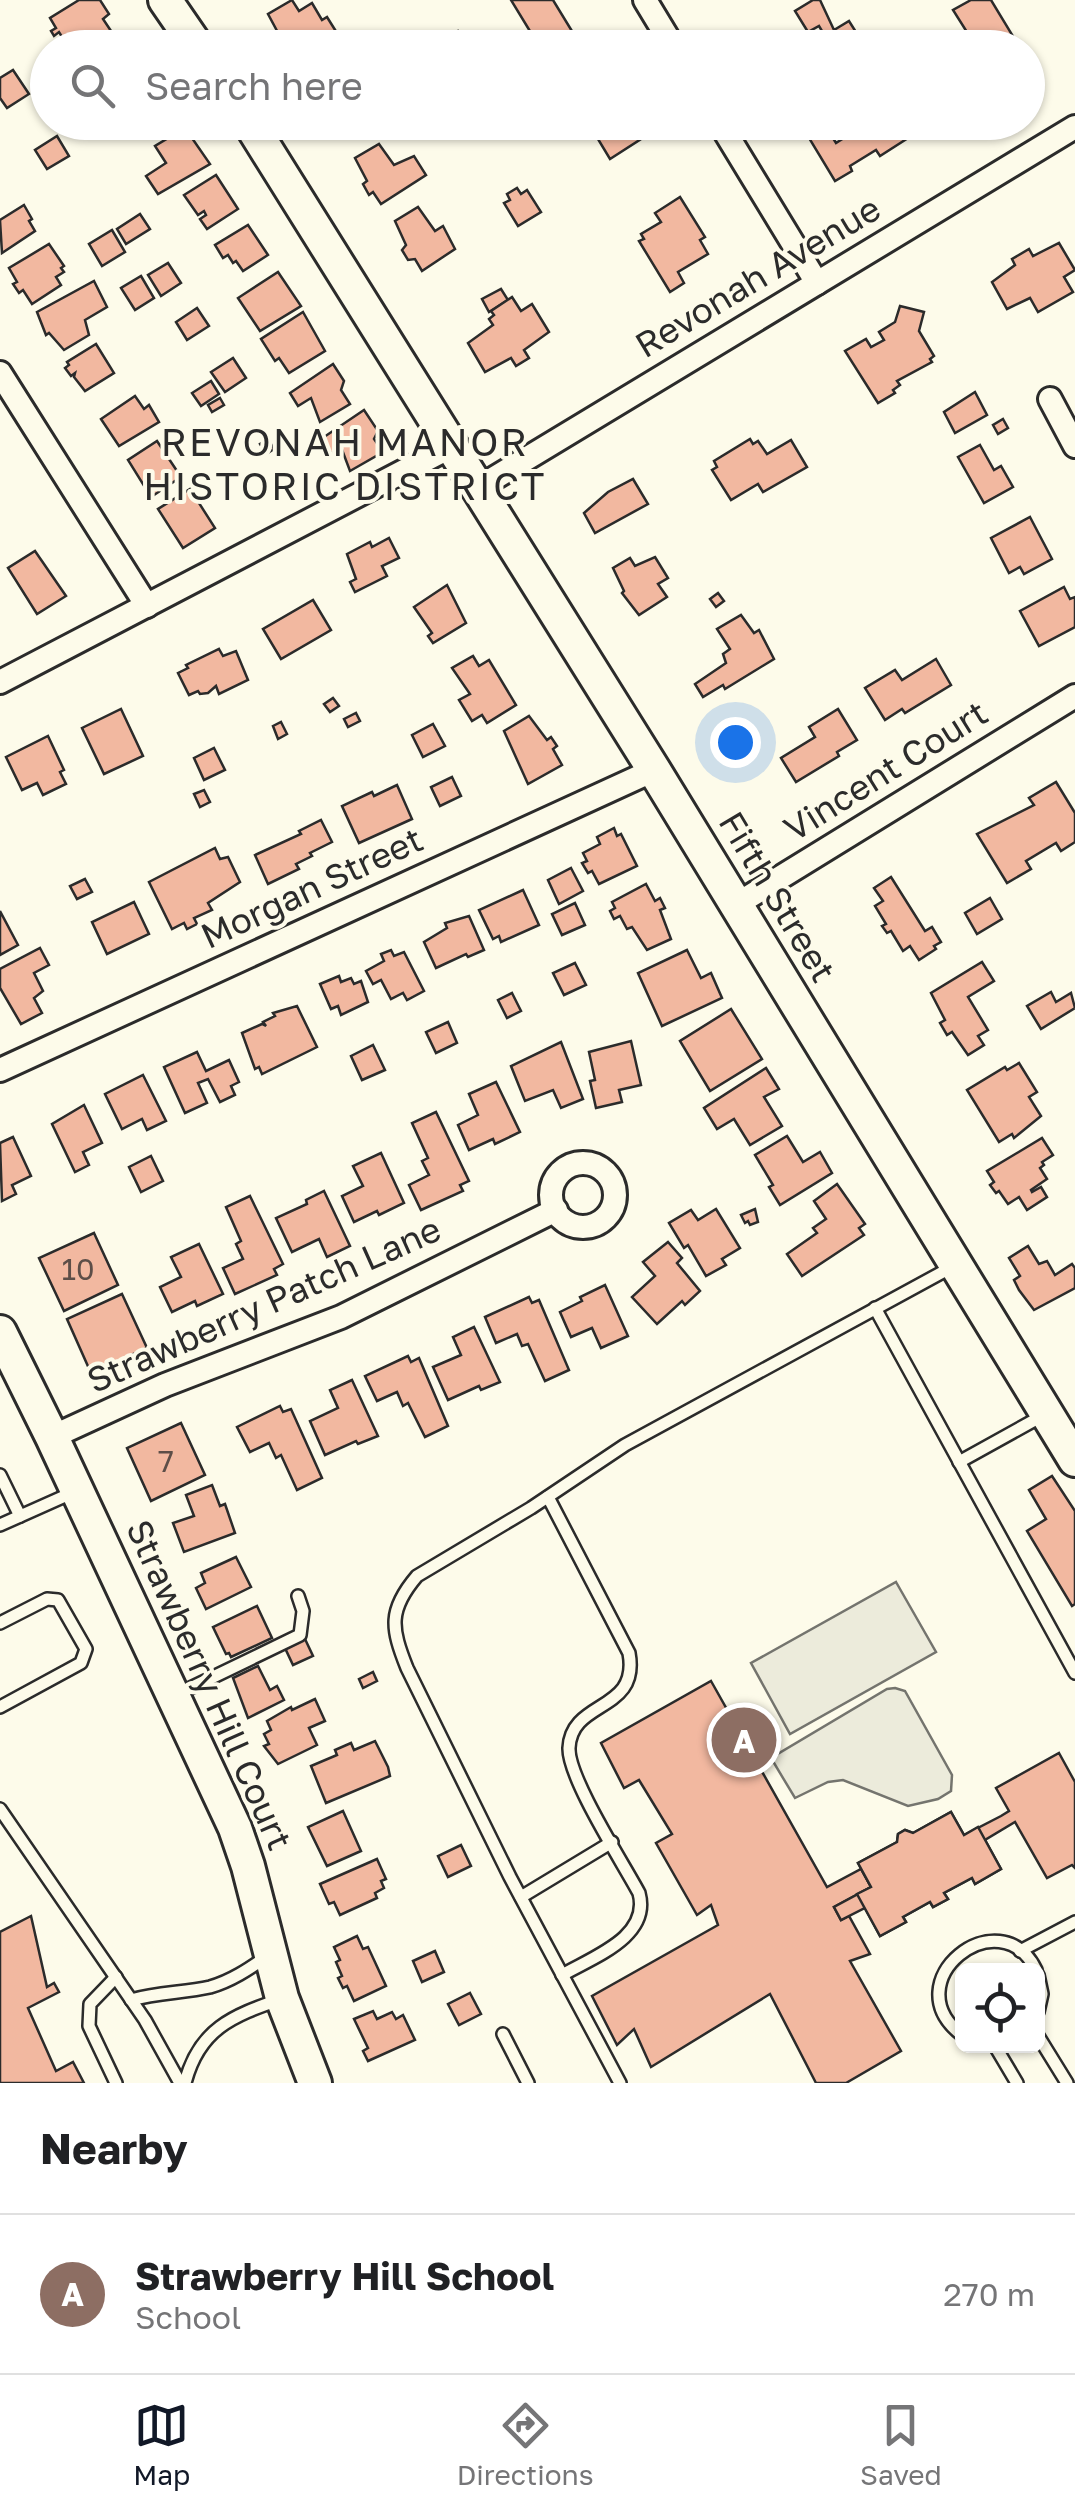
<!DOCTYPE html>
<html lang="en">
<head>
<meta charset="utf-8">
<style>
  body { margin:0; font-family:"Golos Text",sans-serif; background:#f2f2f2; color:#202124 }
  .controls { position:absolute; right:30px; bottom:30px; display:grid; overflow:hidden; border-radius:15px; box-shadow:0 2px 8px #0004 }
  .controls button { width:90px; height:90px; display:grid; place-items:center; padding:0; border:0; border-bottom:2px solid #e0e0e0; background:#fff; color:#202124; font:50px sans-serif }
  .you { position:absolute; left:735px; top:742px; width:35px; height:35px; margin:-25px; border:8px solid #fff; border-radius:50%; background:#1a73e8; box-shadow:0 0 0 15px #1a73e833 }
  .badge { display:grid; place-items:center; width:65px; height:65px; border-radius:50%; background:#111827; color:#fff; font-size:32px; font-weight:700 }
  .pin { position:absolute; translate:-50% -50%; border:5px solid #fff; box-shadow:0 2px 10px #0006 }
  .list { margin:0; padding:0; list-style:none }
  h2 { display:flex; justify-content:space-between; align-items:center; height:130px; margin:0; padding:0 40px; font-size:42px }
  h2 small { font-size:32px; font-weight:400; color:#757577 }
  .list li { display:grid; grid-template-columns:65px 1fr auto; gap:30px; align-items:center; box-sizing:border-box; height:160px; padding:0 40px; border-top:2px solid #e0e0e0 }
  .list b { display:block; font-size:38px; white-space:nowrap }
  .list p { margin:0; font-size:32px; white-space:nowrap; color:#757577 }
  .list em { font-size:32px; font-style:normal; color:#757577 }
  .icon { flex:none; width:55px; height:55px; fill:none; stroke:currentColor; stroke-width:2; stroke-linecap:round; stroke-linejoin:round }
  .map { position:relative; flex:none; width:1075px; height:2083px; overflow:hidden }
  .search { position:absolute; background:#fff; box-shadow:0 2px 8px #0004; left:30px; right:30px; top:30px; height:110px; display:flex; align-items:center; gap:25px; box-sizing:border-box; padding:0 35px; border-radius:55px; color:#757577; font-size:38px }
  .sheet { height:290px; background:#fff }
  nav { display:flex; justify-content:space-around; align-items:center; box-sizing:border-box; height:140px; border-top:2px solid #e0e0e0; background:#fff; font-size:28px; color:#757577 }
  nav a { display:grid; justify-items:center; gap:5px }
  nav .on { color:#111827 }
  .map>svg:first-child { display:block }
  .green { fill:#ecebdb; stroke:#74746e; stroke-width:2.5 }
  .building { fill:#f2b8a0; stroke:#2b2b2b; stroke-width:2.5 }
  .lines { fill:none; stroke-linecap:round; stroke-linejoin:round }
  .lane-casing { stroke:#2b2b2b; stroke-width:16 }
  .street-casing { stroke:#2b2b2b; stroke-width:28 }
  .secondary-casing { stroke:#2b2b2b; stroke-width:38 }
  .lane { stroke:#fdfbea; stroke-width:11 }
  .street { stroke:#fdfbea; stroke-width:22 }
  .secondary { stroke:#fdfbea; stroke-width:32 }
  .labels { text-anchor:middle; stroke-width:8; stroke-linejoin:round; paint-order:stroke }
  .number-label { font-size:30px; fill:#5d4e48 }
  .street-label { font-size:35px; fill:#2b2b2b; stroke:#fdfbea }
  .neighbourhood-label { font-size:38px; letter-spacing:2.5px; fill:#2b2b2b; stroke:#fdfbea }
</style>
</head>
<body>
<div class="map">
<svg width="1075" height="2083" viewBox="0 0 1075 2083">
  <rect width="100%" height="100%" fill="#fdfbea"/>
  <g class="green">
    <polygon points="896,1582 936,1652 790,1734 751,1663"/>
    <polygon points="895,1688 905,1691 952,1775 951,1791 938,1799 908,1806 843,1780 828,1782 795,1798 771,1758 887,1689"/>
  </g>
  <g class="building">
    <polygon points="79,0 100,0 109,14 103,19 115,37 98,48 69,48 59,32 54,36 51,31 56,28 50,18"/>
    <polygon points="292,0 299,11 312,3 322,20 327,17 342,41 332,48 281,48 284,44 268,14"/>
    <polygon points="511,0 553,0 578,41 568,48 547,48 542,38 536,41"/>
    <polygon points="813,0 820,0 834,30 849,21 866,48 817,48 814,43 825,36 819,26 808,32 795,11"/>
    <polygon points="971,0 991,0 1020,48 977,48 953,10"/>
    <polygon points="458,31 465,40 456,47 449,37"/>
    <polygon points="13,70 29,94 7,108 0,98 0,78"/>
    <polygon points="48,81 48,108 35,89"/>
    <polygon points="319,122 349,122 325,133"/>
    <polygon points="574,122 631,122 641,139 610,159 589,124 579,130"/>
    <polygon points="823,122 836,143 869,122 933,122 880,156 876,150 850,166 852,171 835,181 806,133"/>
    <polygon points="185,128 210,164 158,194 146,176 166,163 155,146"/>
    <polygon points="57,136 69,156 47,169 35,150"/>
    <polygon points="379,144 394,165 414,156 426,175 381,204 373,192 369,195 363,184 367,181 355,158"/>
    <polygon points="216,175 238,209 207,229 200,219 206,215 204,211 198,215 184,195"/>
    <polygon points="517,188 521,194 527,190 541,212 518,226 504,203 510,200 507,194"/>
    <polygon points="680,197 705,237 700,240 708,254 678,272 684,283 670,292 639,241 644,239 641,234 661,222 655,213"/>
    <polygon points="24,205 32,219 29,221 35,231 2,253 0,220"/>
    <polygon points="418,207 435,231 443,226 455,249 422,271 415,259 408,260 402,250 406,245 395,221"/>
    <polygon points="140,214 150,229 126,244 117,229"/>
    <polygon points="248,225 268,255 243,271 236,261 233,263 228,255 223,258 215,245"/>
    <polygon points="112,230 125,252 102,266 89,244"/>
    <polygon points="1059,243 1075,270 1064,277 1073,292 1038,312 1030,298 1007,309 992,282 1015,265 1012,259 1029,249 1033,256"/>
    <polygon points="49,244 64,266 61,268 64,272 56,277 61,285 32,304 23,290 19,293 13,284 17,282 9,268"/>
    <polygon points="168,263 181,283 161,296 148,275"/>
    <polygon points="278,272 301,306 260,331 238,298"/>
    <polygon points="141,276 154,298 135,310 121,288"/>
    <polygon points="94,281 107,307 85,320 89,335 64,350 49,333 46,335 37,312"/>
    <polygon points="501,289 508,300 489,312 482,299"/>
    <polygon points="512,297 521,311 532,304 549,332 524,350 529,358 516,366 511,358 485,372 468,343 493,325 489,319 494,315 491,311"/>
    <polygon points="900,306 924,312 919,331 934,356 930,359 932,362 897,381 900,385 893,390 895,393 878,403 845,351 866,339 871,347 884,340 879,332 895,322"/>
    <polygon points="197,308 209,326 187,340 176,322"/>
    <polygon points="303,312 325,351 289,373 279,358 275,361 261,339"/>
    <polygon points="96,344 114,373 85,391 74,377 75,373 71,376 65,368 69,365 67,362"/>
    <polygon points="233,358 246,378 225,392 211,372"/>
    <polygon points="333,364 344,381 341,390 350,404 320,422 311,398 298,406 290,393"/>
    <polygon points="211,381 219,394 201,406 192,393"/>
    <polygon points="975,392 987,415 955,433 944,412"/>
    <polygon points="135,396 144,409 149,405 159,422 119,446 101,419"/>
    <polygon points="220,398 224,405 212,412 208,405"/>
    <polygon points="364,410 378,431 374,439 383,452 350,471 341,447 330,454 321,439"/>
    <polygon points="1003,419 1008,428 998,434 993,425"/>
    <polygon points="268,439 274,449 266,454 260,444"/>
    <polygon points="750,439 753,444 758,441 767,454 791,440 807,467 763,492 758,484 731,500 712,470 717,467 714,461"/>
    <polygon points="157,441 181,477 151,497 128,460"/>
    <polygon points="980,445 994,470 1001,466 1013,487 984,503 958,457"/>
    <polygon points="633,479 648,504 595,533 584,513 608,492"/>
    <polygon points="190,489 215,528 183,548 158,509"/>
    <polygon points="1030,517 1052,559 1024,574 1020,567 1009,573 991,538"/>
    <polygon points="389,538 399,558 382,566 387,576 355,592 350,582 356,579 347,554 370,542 372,547"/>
    <polygon points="35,551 66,596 37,614 8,568"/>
    <polygon points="655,557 668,578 658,584 667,597 639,615 622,593 624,591 613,568 630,558 635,566"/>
    <polygon points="447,585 466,623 433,643 428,636 432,633 414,607"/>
    <polygon points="1064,587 1070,599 1075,597 1075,627 1039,646 1020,611"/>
    <polygon points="718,593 724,601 716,607 710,599"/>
    <polygon points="313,600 331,630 281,659 263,629"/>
    <polygon points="741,615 754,633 759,630 774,659 725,689 723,685 703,697 695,684 726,663 723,654 730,649 717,629"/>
    <polygon points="219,649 223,656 236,651 248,680 219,694 216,686 208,693 200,694 198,691 189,695 178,673 188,668 186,665"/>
    <polygon points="473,656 479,666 489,660 516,705 487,723 482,715 472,721 459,700 470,694 452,668"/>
    <polygon points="936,659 951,685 905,713 902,709 885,720 865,688 895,670 902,680"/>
    <polygon points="333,698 339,706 330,712 324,704"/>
    <polygon points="121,709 143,756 104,774 82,728"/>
    <polygon points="838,709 857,740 837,752 839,756 796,782 781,758 815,737 809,727"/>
    <polygon points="356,713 360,721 348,727 344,719"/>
    <polygon points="529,716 547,740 551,737 557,746 553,749 562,765 528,784 504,731"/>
    <polygon points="281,722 287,734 278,739 273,726"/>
    <polygon points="433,724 445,746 423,757 412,735"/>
    <polygon points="48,736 64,770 60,772 66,784 43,795 37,783 22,790 6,757"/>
    <polygon points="214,748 225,770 204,780 194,758"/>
    <polygon points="452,777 461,796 440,806 431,787"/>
    <polygon points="1056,782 1075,813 1075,842 1061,851 1056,843 1026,861 1031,869 1007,883 977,834 1034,805 1029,798"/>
    <polygon points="397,785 412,819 359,843 342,806 372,792 374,796"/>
    <polygon points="204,790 210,802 200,807 194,794"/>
    <polygon points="321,820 332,842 310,853 312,856 296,864 299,869 268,884 255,855 301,834 299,831"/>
    <polygon points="614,828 617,836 621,834 637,866 599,884 592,871 588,873 582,863 587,861 583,853 600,844 597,837"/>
    <polygon points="215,848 220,859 228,857 240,882 208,903 212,910 194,918 197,924 187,929 184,923 172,929 149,882"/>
    <polygon points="571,868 583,891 559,904 548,880"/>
    <polygon points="891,877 925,931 932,927 941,942 934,946 936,949 919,960 910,946 903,951 891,931 887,933 882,926 886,924 875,906 883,901 874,888"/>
    <polygon points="85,879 92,892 77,899 70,886"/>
    <polygon points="646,884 655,901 660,898 665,908 660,910 671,939 647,950 632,927 627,929 620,916 614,919 610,911 615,908 612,902"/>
    <polygon points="523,890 539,925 501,942 499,936 493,939 479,910"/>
    <polygon points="990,898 1002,919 977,934 965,913"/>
    <polygon points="134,902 149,934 107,954 92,922"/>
    <polygon points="575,903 585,925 562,935 552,914"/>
    <polygon points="0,911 18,945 0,955"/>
    <polygon points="469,916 484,950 468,957 466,954 436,968 424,942 447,928 445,923"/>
    <polygon points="40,948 49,965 34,973 43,991 34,998 42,1013 21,1024 0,988 0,969"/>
    <polygon points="391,950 394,956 404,952 424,991 407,1000 403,993 391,999 381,980 373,984 366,971 384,961 381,954"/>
    <polygon points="687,950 701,978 711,973 722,998 662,1026 638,973"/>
    <polygon points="982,962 994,981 968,997 988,1030 978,1036 984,1045 968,1055 952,1032 947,1035 940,1023 945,1020 931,993"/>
    <polygon points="575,963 586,985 564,995 553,973"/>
    <polygon points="339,976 341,982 351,978 354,984 361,981 368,1002 341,1015 338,1006 331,1009 320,984"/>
    <polygon points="1051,992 1056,1002 1071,993 1075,1008 1041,1029 1027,1006"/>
    <polygon points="512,993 521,1011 507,1018 498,1000"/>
    <polygon points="297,1006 317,1047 262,1074 259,1067 255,1069 242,1033 262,1024 266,1026 263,1022 275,1016 273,1013"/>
    <polygon points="731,1009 762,1059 710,1091 680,1041"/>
    <polygon points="448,1022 457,1043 436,1053 426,1032"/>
    <polygon points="631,1041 641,1085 619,1090 622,1102 596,1108 590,1081 595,1080 589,1052"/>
    <polygon points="561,1042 583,1099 561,1108 553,1090 525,1101 511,1066"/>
    <polygon points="373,1045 385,1070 362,1080 351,1056"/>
    <polygon points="197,1052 206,1071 229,1060 239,1082 231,1086 235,1095 220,1102 208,1079 198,1083 207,1103 185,1113 164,1067"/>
    <polygon points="1019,1063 1037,1092 1029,1097 1041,1116 1014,1138 1012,1134 999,1142 967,1090 1005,1067 1007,1070"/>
    <polygon points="766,1068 779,1089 764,1097 782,1126 750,1145 734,1119 717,1129 704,1108"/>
    <polygon points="143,1075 166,1121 147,1130 142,1119 122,1129 105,1094"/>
    <polygon points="496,1082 520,1132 495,1144 493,1139 469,1150 458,1125 478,1115 469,1094"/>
    <polygon points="84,1105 102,1143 83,1152 89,1165 75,1172 52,1124"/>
    <polygon points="436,1112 469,1181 460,1185 463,1191 421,1210 409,1185 429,1175 422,1161 428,1158 412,1123"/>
    <polygon points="787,1136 803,1162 820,1152 832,1173 780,1205 769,1187 773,1185 755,1155"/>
    <polygon points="13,1137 31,1176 12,1185 16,1194 2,1201 0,1143"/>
    <polygon points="1042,1138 1053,1155 1042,1162 1044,1165 1040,1168 1047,1179 1031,1190 1032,1192 1041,1187 1047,1197 1027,1210 1019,1197 1008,1204 999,1191 996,1193 990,1185 994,1182 987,1171"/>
    <polygon points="381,1153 404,1203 379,1215 377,1211 354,1222 342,1196 363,1186 353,1166"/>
    <polygon points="151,1156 163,1181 141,1192 129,1167"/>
    <polygon points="837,1184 865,1224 859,1228 864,1235 802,1276 787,1254 817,1233 813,1228 826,1219 814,1201"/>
    <polygon points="324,1191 350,1246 327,1257 319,1239 292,1252 276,1218 307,1204 306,1200"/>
    <polygon points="250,1196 283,1264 274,1269 277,1275 235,1294 223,1268 243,1259 236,1244 241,1241 226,1207"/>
    <polygon points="716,1209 740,1248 722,1259 726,1265 706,1276 688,1245 684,1248 669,1223 691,1210 698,1220"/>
    <polygon points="755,1209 758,1222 750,1225 748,1221 745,1223 741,1215"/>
    <polygon points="94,1233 118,1285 64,1311 39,1258"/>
    <polygon points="668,1242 682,1258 677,1263 700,1291 685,1305 682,1301 657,1324 632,1297 655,1276 643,1262"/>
    <polygon points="199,1244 223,1294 197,1306 195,1301 172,1312 160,1287 181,1277 171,1257"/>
    <polygon points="1028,1246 1039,1264 1047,1261 1055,1275 1072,1264 1075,1268 1075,1288 1034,1310 1019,1290 1014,1280 1020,1276 1009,1258"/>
    <polygon points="605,1285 628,1336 601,1348 592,1328 571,1337 560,1312 582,1301 580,1297"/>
    <polygon points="122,1294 147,1348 91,1373 67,1319"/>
    <polygon points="529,1297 532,1303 539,1300 569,1370 545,1381 528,1344 522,1346 517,1334 496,1343 485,1317"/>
    <polygon points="474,1327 500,1382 481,1390 479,1386 448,1400 433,1367 461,1355 453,1337"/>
    <polygon points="408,1356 411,1362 419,1358 448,1426 425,1437 408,1403 403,1406 397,1392 377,1401 365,1376"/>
    <polygon points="352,1380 378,1436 358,1444 356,1441 325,1455 310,1421 338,1408 330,1390"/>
    <polygon points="280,1406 283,1412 291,1409 322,1478 297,1490 281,1455 276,1458 269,1443 250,1452 237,1427"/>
    <polygon points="181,1423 205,1475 151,1501 127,1448"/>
    <polygon points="1052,1476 1075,1511 1075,1604 1072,1606 1027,1531 1046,1519 1029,1490"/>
    <polygon points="212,1485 220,1506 225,1504 235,1533 184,1552 173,1523 194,1516 186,1495"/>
    <polygon points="236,1557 251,1587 206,1609 196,1588 205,1583 201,1573"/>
    <polygon points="257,1606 272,1638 231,1657 229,1653 226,1654 213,1627"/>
    <polygon points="305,1639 313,1656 293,1665 285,1648"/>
    <polygon points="258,1666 270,1690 277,1686 284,1700 248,1718 233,1678"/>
    <polygon points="373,1672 377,1681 363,1688 359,1679"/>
    <polygon points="711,1681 827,1887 861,1869 871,1887 834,1907 841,1920 849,1916 870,1954 850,1961 901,2051 846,2083 816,2083 770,1994 651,2067 634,2029 617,2045 592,1996 718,1925 711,1905 697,1915 656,1843 672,1834 639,1780 624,1788 601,1743"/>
    <polygon points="315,1699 325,1721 309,1728 317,1745 278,1764 264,1746 269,1744 264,1734 271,1730 267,1721 291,1707 292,1710"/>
    <polygon points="375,1741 388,1767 390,1776 326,1803 311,1766 337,1755 335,1750 351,1743 354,1750"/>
    <polygon points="1059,1753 1075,1782 1075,1868 1072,1865 1047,1878 1015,1822 985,1840 1001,1869 975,1884 972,1878 944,1893 948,1899 933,1907 930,1902 903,1917 906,1922 880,1936 865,1908 841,1920 834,1907 871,1887 858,1863 897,1842 898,1834 905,1830 913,1833 951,1812 964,1835 1001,1816 1009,1811 996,1788"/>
    <polygon points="343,1811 361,1851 327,1866 308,1827"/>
    <polygon points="951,1812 964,1835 978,1827 1001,1869 975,1884 972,1878 944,1893 948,1899 933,1907 930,1902 903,1917 906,1922 880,1936 857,1894 871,1887 858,1863 897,1842 898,1834 905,1830 913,1833"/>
    <polygon points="461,1845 471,1866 448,1877 438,1856"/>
    <polygon points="377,1859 386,1879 381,1881 384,1888 375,1893 377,1898 340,1915 334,1902 329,1904 320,1884"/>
    <polygon points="31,1916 47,1987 54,1983 59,1992 28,2008 56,2071 73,2062 84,2083 0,2083 0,1932"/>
    <polygon points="357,1936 363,1949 368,1947 386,1986 354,2001 347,1986 343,1988 338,1978 342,1976 336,1962 340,1960 334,1947"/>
    <polygon points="435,1951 444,1972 422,1982 413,1961"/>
    <polygon points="470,1993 481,2014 459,2025 448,2004"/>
    <polygon points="373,2011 377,2019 392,2012 396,2019 403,2015 415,2040 368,2061 363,2051 368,2048 354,2019"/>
  </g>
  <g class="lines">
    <g class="lane-casing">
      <g id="lane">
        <polyline points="875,1308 1075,1673"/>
        <polyline points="959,1462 1042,1416"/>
        <polyline points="0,1475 20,1516"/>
        <path d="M 548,1497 L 629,1653 C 640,1713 571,1699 569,1748 C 568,1778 623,1863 639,1893 C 651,1937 593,1957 562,1975"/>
        <polyline points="0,1525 74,1492"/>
        <polyline points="0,1623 47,1599 58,1600 86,1649 81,1663 0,1707"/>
        <polyline points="178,1694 300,1635 303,1611 298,1596"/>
        <polyline points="0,1809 145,2020 180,2083"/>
        <polyline points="521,1897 612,1842"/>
        <polyline points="1020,1951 1075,1922"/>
        <polyline points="1038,1975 1042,1994 1038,2012"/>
        <polyline points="116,1977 90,2004 89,2026 116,2083"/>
        <path d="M 131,2000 C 158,1992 184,1993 210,1987 C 231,1981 249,1969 266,1957"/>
        <polyline points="503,2034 528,2083"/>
        <path d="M 962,2035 C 892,1982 1000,1896 1036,1970"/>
        <polyline points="1038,2036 1067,2083"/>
        <polyline points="995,2046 1017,2083"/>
        <path d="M 185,2083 C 199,2029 232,2016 281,1999"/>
        <path d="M 620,2083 L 510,1877 L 407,1668 C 391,1628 388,1610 417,1576 L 531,1508 L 625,1445 L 952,1267"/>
      </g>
    </g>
    <g class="street-casing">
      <g id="street">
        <polyline points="645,0 674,48"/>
        <polyline points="719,122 817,283"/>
        <polyline points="0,373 147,606"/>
        <polyline points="1050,399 1075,446"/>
        <polyline points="478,488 1075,127"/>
        <polyline points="0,682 452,446"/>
        <polyline points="734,906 1075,696"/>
        <polyline points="0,1070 654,770"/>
        <circle cx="583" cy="1195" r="32"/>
        <polyline points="52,1437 165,1385 341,1317 556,1210"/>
      </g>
    </g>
    <g class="secondary-casing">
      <g id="secondary">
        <polyline points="165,0 198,48"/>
        <polyline points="249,122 654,770 1075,1460"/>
        <polyline points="0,1332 52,1437 235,1828 248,1866 282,1998 315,2083"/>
      </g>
    </g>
    <use href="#lane" class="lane"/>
    <use href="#street" class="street"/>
    <use href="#secondary" class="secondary"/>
  </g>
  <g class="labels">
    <g class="number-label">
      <text x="78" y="1280">10</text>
      <text x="166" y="1472">7</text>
    </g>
    <g class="street-label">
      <text transform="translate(758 277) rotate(-31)" y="12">Revonah Avenue</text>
      <text transform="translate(886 771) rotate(-32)" y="12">Vincent Court</text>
      <text transform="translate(312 888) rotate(-25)" y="12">Morgan Street</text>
      <text transform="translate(777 897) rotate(59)" y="12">Fifth Street</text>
      <text transform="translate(264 1305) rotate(-24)" y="12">Strawberry Patch Lane</text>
      <text transform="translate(209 1685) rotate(66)" y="12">Strawberry Hill Court</text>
    </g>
    <g class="neighbourhood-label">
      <text x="345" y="456">REVONAH MANOR<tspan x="345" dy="44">HISTORIC DISTRICT</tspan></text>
    </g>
  </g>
</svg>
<div class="controls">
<button><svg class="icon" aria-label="locate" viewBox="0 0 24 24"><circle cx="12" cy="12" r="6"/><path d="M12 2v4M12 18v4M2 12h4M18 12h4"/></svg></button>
</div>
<div class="you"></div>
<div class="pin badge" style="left:744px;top:1740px;background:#8d6e63">A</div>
<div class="search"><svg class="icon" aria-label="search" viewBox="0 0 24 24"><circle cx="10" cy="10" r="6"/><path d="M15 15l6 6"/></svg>Search here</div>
</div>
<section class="sheet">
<h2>Nearby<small></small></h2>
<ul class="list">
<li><span class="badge" style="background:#8d6e63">A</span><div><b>Strawberry Hill School</b><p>School</p></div><em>270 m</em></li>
</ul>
</section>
<nav>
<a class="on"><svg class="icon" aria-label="map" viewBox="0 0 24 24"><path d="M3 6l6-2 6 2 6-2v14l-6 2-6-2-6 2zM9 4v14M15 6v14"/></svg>Map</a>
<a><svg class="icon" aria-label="directions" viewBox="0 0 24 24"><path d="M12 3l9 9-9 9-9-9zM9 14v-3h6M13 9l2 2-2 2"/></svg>Directions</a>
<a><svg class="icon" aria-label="saved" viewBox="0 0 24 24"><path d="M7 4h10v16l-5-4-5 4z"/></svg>Saved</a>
</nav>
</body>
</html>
